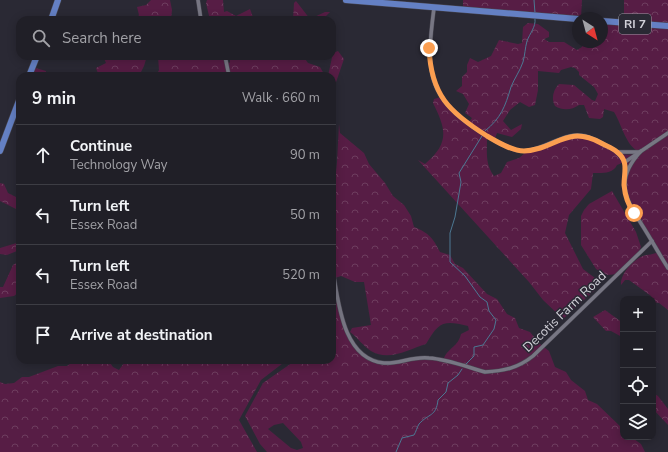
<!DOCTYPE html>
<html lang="en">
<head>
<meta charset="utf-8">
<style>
  body { margin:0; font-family:"Nunito Sans",sans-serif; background:#28272f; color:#f1f3f6 }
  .controls { position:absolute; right:12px; bottom:12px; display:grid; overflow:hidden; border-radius:8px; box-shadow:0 2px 10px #0003 }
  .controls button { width:36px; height:36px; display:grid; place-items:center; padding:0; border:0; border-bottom:1px solid #3d3d44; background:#201f27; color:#f1f3f6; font:20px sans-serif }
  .compass { position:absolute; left:572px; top:12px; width:36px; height:36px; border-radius:50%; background:#201f27; box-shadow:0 2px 10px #0003; rotate:144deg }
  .stop { position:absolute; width:12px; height:12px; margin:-9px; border:3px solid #fb9e50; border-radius:50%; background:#fff }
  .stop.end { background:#fb9e50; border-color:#fff; box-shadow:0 1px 4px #0008 }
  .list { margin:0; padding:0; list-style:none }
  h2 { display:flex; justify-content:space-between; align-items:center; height:52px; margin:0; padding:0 16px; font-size:17px }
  h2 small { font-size:13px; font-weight:400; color:#a2a2a7 }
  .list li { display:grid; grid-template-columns:26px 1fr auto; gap:12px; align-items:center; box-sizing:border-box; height:60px; padding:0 16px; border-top:1px solid #3d3d44 }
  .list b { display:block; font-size:15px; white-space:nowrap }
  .list p { margin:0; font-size:13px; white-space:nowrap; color:#a2a2a7 }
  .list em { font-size:13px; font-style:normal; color:#a2a2a7 }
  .icon { flex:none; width:22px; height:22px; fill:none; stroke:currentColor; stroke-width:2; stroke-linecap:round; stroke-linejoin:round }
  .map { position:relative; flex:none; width:668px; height:452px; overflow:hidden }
  .search { position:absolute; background:#201f27; box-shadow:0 2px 10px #0003; left:16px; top:16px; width:320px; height:44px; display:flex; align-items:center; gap:10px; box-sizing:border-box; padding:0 14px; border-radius:12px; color:#a2a2a7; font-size:15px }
  .panel { position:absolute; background:#201f27; box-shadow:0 2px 10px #0003; left:16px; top:72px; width:320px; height:292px; border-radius:12px }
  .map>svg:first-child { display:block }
  .forest { fill:url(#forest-crowns); fill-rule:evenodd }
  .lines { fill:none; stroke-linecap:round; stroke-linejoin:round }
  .stream { stroke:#4c7893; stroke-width:1 }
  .minor-casing { stroke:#484651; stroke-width:4.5 }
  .primary-casing { stroke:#484651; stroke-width:7 }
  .minor { stroke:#777683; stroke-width:3.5 }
  .primary { stroke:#6480c4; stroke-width:6 }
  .route { stroke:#fb9e50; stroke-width:5 }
  .labels { text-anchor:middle; stroke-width:3; stroke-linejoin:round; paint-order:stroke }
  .shield { fill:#2a2934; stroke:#9f9ea7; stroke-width:1 }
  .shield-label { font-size:12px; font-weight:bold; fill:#d1d0d8 }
  .street-label { font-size:13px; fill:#d1d0d8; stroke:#2a2934 }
</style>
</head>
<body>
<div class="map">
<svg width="668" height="452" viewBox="0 0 668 452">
  <defs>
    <pattern id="forest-crowns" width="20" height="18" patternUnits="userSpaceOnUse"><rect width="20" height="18" fill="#571d45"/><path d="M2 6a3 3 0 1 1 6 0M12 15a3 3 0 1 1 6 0" fill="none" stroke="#6e3d5f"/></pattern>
  </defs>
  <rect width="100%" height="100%" fill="#2a2934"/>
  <g class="forest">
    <polygon points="151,0 170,0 172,10 171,20 136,20 139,15 137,7 146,5"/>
    <polygon points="207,0 223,0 224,12 227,11 236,16 250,9 254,20 210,20 206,3"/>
    <polygon points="463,0 582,0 581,18 463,9"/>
    <path d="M 624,0 L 668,0 L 668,310 L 659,303 L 653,302 L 651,296 L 629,280 L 625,280 L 621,285 C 620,274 633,260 643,256 C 648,254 653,255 658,252 C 647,234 632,215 626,195 C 623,184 630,173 622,163 L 617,165 C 613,174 602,173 593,173 L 591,189 L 569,215 L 565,233 L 583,269 L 595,278 L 595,290 L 563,319 L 543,300 L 529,282 L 418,160 L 425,164 C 450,143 446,129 433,103 L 434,99 L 441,97 L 447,107 L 467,125 L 472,118 L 465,113 L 469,104 L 463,94 L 456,91 L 462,86 L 462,77 L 467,72 L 467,65 L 470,58 L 478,62 L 491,56 L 499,40 L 518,44 L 522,43 L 523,27 L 528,23 L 538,24 L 549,32 L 549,37 L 544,39 L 549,42 L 564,42 L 577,50 L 582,47 L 584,42 L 602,42 L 602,21 L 624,21 ZM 571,67 L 575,68 L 579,72 L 579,75 L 594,87 L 598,94 L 595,101 L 592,100 L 574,85 L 559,84 C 553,90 551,99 555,106 C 563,111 572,110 579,105 L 584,105 L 589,118 L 600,119 L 603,117 L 604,109 L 614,112 C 622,125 626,147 640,152 C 617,163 598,136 576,135 C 566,135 536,149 525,153 L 519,158 L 507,162 L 501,173 L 494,176 C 485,164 487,152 487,138 L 494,141 L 497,133 L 512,137 L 521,129 L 522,124 L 511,130 L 503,121 L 510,110 L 520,102 L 529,107 L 535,105 L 538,90 L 538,71 L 559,73 L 561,70 Z"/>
    <polygon points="296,1 310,19 325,12 330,12 322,20 293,20 294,3"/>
    <polygon points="338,51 344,59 334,88 335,96 332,109 335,121 332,144 332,76 156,76 159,70 158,56 225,57 227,61 230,63 230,56 278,56 282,60 286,56 303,56 308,63 320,67 324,74 328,76 333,53"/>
    <polygon points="103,56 118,56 126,60 135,56 147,56 144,66 139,76 99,76 96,68 106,63"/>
    <polygon points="32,67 46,71 45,76 28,76"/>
    <path d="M 339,124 L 340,133 L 364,153 L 369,164 L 385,183 L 393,196 L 404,205 L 411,216 L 414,227 C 429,233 433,238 440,252 L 450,255 L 455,264 L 463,268 L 487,294 L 497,299 L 507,314 L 515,318 L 519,328 L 530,332 L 540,344 L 549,351 L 555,367 L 566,372 L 571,380 L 585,391 L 588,400 L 597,404 L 623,429 L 623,437 L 631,437 L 641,444 L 645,452 L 267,452 L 260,444 L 245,416 L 263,383 L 296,360 L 332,360 L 332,212 L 337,162 ZM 341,276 L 355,282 L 364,282 L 371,325 L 352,328 L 350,332 C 358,338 363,346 371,351 C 389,362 409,349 426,344 C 439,322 443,320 468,326 L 469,330 L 461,334 C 458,347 449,347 444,358 C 425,355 408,360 389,362 C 371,363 350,346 344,329 C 339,313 338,294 335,278 ZM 283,423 L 301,442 L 303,448 L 297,450 L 291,448 L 268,429 L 274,425 Z"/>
    <polygon points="0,183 4,184 8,193 20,199 20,211 0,201"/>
    <polygon points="612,191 636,232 641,247 638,253 617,274 608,275 604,274 596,269 581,245 581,216 584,210 589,204"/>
    <polygon points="20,242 20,254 17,251 7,255 0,254 0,248"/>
    <polygon points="20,261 20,291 14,296 0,298 0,287 3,287 13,265"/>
    <polygon points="605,310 623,323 622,337 611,331 606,331 593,317"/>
    <polygon points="75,360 108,360 113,367 119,370 126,360 287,360 261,380 239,420 257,452 0,452 0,382 5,384 14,383 22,377 29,377 58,366 67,366"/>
    <polygon points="653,393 658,396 668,409 668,425 653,409"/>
  </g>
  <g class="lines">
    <g class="stream">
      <polyline points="534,0 535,13"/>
      <path d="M 485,131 C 501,118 505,107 511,87 C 514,79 520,71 523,62 C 525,55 525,48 527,41 C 530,33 536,27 535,19"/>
      <polyline points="465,365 474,356 474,347 483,345 494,329 496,320 489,311 487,302 480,297 465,276 450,262 450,233 455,217 461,182 459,173 482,136"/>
      <path d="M 396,452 L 402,438 L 414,435 C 416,432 417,427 419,424 C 429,413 436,417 438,400 L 446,392 L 448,383 L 458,375 L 462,369"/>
    </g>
    <g class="minor-casing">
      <g id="minor">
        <polyline points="198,0 201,20"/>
        <path d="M 434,8 C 426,70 425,97 482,133 C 494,140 510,151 524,151 C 545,150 564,131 585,136 C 593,138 600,142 607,146 C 619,152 624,158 627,171"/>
        <polyline points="225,56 229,76"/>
        <path d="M 641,151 C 615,179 624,197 642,225 C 651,239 659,254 668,268"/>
        <polyline points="618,152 640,152"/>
        <polyline points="625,162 668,133"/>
        <path d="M 332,265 C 338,297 341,359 384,363 C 399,364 413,356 429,358 C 447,359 467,367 485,372 C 504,371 518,368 533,356 L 652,241"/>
      </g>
    </g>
    <g class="primary-casing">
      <g id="primary">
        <polyline points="346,0 578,19"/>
        <polyline points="51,20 58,0"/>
        <polyline points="602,21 668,26"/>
        <polyline points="29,76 37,56"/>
        <polyline points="0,151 20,98"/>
      </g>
    </g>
    <use href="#minor" class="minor"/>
    <use href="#primary" class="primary"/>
  </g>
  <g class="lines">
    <path class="route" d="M 429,48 C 431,95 449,112 487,136 C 497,142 512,151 524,151 C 556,150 566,124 601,143 C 606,146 613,148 617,152 C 629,161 624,172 624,185 C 625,196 628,205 634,213"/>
  </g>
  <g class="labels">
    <rect class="shield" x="619" y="14" width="32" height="20" rx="3"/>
    <g class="shield-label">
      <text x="635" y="28">RI 7</text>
    </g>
    <g class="street-label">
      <text transform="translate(564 311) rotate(-44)" y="5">Decotis Farm Road</text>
    </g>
  </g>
</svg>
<div class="controls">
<button>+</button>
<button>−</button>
<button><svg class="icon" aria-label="locate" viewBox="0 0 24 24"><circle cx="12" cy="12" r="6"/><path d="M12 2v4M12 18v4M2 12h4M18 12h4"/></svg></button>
<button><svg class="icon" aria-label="layers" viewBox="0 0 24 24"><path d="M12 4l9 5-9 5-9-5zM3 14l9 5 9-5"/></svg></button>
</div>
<svg class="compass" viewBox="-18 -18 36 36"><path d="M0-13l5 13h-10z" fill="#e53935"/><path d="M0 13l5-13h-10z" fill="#a2a2a7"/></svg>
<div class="stop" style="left:634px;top:213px"></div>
<div class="stop end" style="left:429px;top:48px"></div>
<div class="search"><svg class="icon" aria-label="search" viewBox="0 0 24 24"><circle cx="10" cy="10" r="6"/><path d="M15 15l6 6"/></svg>Search here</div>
<section class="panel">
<h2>9 min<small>Walk · 660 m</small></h2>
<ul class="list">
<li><svg class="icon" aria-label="ahead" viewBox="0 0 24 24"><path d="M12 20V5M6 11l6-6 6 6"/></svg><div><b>Continue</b><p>Technology Way</p></div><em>90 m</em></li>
<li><svg class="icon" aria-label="left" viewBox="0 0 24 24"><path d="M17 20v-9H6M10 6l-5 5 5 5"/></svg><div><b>Turn left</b><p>Essex Road</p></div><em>50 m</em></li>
<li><svg class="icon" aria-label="left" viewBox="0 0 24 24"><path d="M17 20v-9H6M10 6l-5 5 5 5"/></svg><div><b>Turn left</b><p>Essex Road</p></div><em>520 m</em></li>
<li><svg class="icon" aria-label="arrive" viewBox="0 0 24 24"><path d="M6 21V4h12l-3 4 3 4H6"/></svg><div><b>Arrive at destination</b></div></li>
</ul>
</section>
</div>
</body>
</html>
